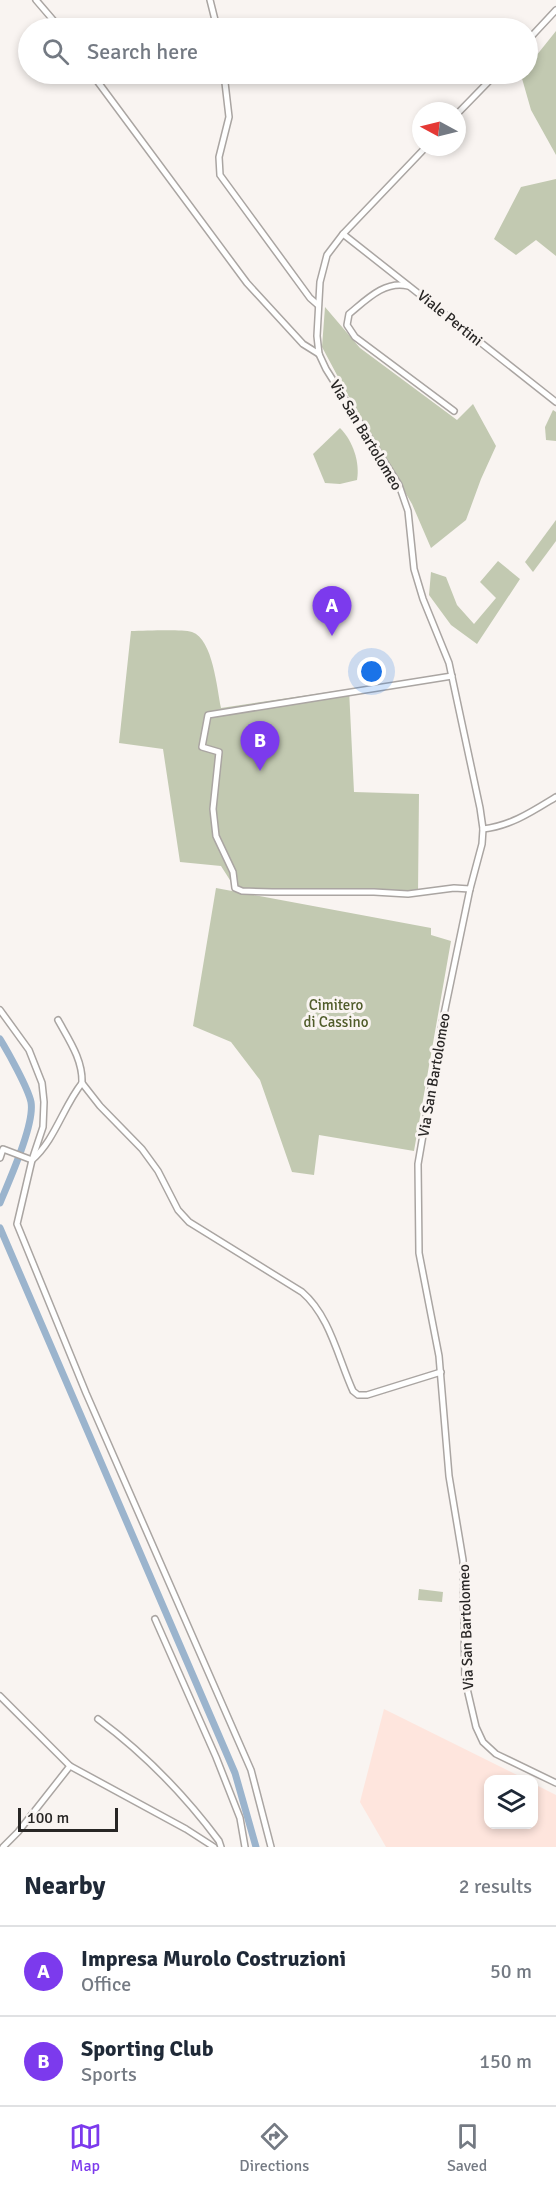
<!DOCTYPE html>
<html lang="en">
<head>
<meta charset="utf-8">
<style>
  body { margin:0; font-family:Signika,sans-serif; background:#f6f6f7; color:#1f2937 }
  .controls { position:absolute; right:18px; bottom:18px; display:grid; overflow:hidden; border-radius:12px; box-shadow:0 3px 9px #0003 }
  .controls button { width:54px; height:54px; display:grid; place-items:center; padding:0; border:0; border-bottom:2px solid #e0e1e3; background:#fff; color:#1f2937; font:30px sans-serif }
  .compass { position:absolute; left:412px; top:102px; width:54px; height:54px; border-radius:50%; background:#fff; box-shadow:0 3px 9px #0003; rotate:277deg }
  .scale { position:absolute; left:18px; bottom:15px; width:100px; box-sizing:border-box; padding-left:6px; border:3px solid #282625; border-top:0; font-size:16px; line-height:21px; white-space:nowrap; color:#282625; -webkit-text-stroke:4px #f9f4f1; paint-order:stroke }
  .you { position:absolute; left:372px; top:672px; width:21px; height:21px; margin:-15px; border:4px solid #fff; border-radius:50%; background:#1a73e8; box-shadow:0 0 0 9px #1a73e833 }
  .badge { display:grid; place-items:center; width:39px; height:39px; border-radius:50%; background:#7c3aed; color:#fff; font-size:20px; font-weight:700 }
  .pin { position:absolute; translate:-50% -50px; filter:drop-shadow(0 2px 3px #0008) }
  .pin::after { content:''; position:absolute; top:32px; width:21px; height:18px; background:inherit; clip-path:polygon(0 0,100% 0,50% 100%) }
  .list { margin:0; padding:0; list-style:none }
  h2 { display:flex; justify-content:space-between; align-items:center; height:78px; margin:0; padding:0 24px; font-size:26px }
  h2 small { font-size:20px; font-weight:400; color:#747a83 }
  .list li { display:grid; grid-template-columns:39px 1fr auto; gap:18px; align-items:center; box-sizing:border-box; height:90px; padding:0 24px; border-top:2px solid #e0e1e3 }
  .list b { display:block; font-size:22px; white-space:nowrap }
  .list p { margin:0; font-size:20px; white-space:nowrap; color:#747a83 }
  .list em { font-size:20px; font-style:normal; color:#747a83 }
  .icon { flex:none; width:33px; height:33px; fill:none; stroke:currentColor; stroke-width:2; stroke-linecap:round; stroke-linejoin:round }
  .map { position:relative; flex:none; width:556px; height:1847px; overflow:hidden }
  .search { position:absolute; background:#fff; box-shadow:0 3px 9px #0003; left:18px; right:18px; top:18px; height:66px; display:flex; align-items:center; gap:15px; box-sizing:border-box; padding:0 21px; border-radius:33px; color:#747a83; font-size:22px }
  .sheet { height:258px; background:#fff }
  nav { display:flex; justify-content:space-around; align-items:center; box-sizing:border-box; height:84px; border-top:2px solid #e0e1e3; background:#fff; font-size:16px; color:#747a83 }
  nav a { display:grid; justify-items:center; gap:3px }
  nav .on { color:#7c3aed }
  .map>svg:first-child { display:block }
  .industrial { fill:#fee5dd }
  .green { fill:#c2c9b1 }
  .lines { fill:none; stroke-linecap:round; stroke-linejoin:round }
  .canal { stroke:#9bb4cd; stroke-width:7 }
  .street-casing { stroke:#aaa5a2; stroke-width:8 }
  .street { stroke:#fff; stroke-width:5 }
  .labels { text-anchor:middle; stroke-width:6; stroke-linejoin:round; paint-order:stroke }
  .street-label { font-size:15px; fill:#282625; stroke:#f9f4f1 }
  .park-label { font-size:15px; fill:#505c2a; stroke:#f9f4f1 }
</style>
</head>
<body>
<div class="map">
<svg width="556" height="1847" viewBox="0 0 556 1847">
  <rect width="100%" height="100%" fill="#f9f4f1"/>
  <polygon class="industrial" points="384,1709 525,1779 488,1780 488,1824 534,1824 534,1784 556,1795 556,1847 386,1847 360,1802"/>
  <g class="green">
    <polygon points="556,31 556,155 531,110 521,75 528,74 528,66"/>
    <polygon points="556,179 556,256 536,240 516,255 494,239 521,187"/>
    <polygon points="325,307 360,348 457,420 473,404 496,446 481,479 466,520 431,548 412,504 345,390 322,347"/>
    <polygon points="553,410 556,412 556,441 546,440 545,427"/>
    <path d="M 340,428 C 353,441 360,462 357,480 L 340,484 L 325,483 L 313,454 Z"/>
    <polygon points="556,520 556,541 533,572 525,562"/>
    <polygon points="498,561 520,579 477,644 451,625 429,595 431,572 446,577 457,605 474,624 496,598 480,582"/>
    <path d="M 131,631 C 146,631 180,629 192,632 C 213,639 217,689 221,708 L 349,689 L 354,792 L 419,794 L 418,893 L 235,888 L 221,866 L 180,862 L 163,749 L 119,743 Z"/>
    <polygon points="216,888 431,928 431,935 451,941 414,1151 319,1135 314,1175 292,1172 260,1080 231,1042 193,1026"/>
    <polygon points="419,1589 443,1592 442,1602 418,1600"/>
  </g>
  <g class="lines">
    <g class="canal">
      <path d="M 0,1039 C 8,1052 28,1088 31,1102 C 35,1124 9,1181 0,1203"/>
      <polyline points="0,1228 235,1773 256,1847"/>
    </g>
    <g class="street-casing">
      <g id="street">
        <polyline points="36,0 60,28"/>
        <polyline points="210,0 217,28"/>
        <polyline points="528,40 556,10"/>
        <polyline points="92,74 247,283 303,344 319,354"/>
        <polyline points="224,74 229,117 219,157 220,175 310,298 318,305"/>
        <polyline points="457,114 496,74"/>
        <polyline points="426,147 343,234 327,255 320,282 317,336 319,354 326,369 399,485 408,511 414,569 423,599 449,663 480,808 483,829 482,844 470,889 443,1019 418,1164 419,1253 439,1356 449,1476 463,1560 465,1680 476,1727 483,1742 496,1754 556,1783"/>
        <polyline points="343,234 556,402"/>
        <path d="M 408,286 C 385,280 366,300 349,314 L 347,325 L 355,337 L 454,411"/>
        <polyline points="452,676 208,715 202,747 219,752 213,809 216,836 233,872 235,888 242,891 272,892 374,892 408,894 454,888 470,889"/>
        <path d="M 483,829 C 511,826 533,811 556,797"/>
        <polyline points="0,1010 29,1050 42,1083 44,1102 43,1127 32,1160 17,1224 86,1393 251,1770 271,1847"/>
        <path d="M 58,1020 C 69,1040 83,1060 82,1083"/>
        <path d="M 0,1158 L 3,1149 L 32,1160 C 55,1140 63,1107 82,1083 L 100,1106 L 142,1149 L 158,1171 L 178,1210 L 189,1222 L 302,1292 C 330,1316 338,1358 353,1391 L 358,1395 L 367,1395 L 441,1372"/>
        <polyline points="155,1619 216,1757 240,1818 245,1847"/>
        <polyline points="0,1696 70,1766 186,1829 214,1847"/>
        <path d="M 98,1719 C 145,1754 184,1794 219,1841 L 221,1847"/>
        <polyline points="3,1847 18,1832 70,1766"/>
      </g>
    </g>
    <use href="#street" class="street"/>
  </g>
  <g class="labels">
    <g class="street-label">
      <text transform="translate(450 318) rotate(39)" y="5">Viale Pertini</text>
      <text transform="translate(366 435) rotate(59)" y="5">Via San Bartolomeo</text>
      <text transform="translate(434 1075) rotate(-80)" y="5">Via San Bartolomeo</text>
      <text transform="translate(466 1627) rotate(-92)" y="5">Via San Bartolomeo</text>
    </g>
    <g class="park-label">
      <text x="336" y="1010">Cimitero<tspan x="336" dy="17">di Cassino</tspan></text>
    </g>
  </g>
</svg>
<div class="controls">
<button><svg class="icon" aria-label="layers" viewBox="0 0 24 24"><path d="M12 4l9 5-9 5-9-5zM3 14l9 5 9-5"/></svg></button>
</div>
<svg class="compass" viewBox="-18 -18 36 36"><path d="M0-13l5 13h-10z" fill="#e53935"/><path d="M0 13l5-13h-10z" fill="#747a83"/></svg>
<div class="scale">100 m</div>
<div class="you"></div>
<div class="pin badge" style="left:332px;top:636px">A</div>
<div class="pin badge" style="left:260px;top:771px">B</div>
<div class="search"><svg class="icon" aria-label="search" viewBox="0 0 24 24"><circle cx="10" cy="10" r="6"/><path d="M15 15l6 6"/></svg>Search here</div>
</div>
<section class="sheet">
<h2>Nearby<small>2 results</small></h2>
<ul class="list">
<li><span class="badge">A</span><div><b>Impresa Murolo Costruzioni</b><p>Office</p></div><em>50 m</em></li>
<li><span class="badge">B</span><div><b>Sporting Club</b><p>Sports</p></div><em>150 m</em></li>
</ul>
</section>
<nav>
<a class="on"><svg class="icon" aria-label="map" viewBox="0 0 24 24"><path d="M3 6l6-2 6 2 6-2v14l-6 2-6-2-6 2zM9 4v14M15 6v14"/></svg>Map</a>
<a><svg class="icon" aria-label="directions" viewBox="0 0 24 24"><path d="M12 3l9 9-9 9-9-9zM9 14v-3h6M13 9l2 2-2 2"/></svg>Directions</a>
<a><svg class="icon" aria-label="saved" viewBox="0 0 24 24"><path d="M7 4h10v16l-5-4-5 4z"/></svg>Saved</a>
</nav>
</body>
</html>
